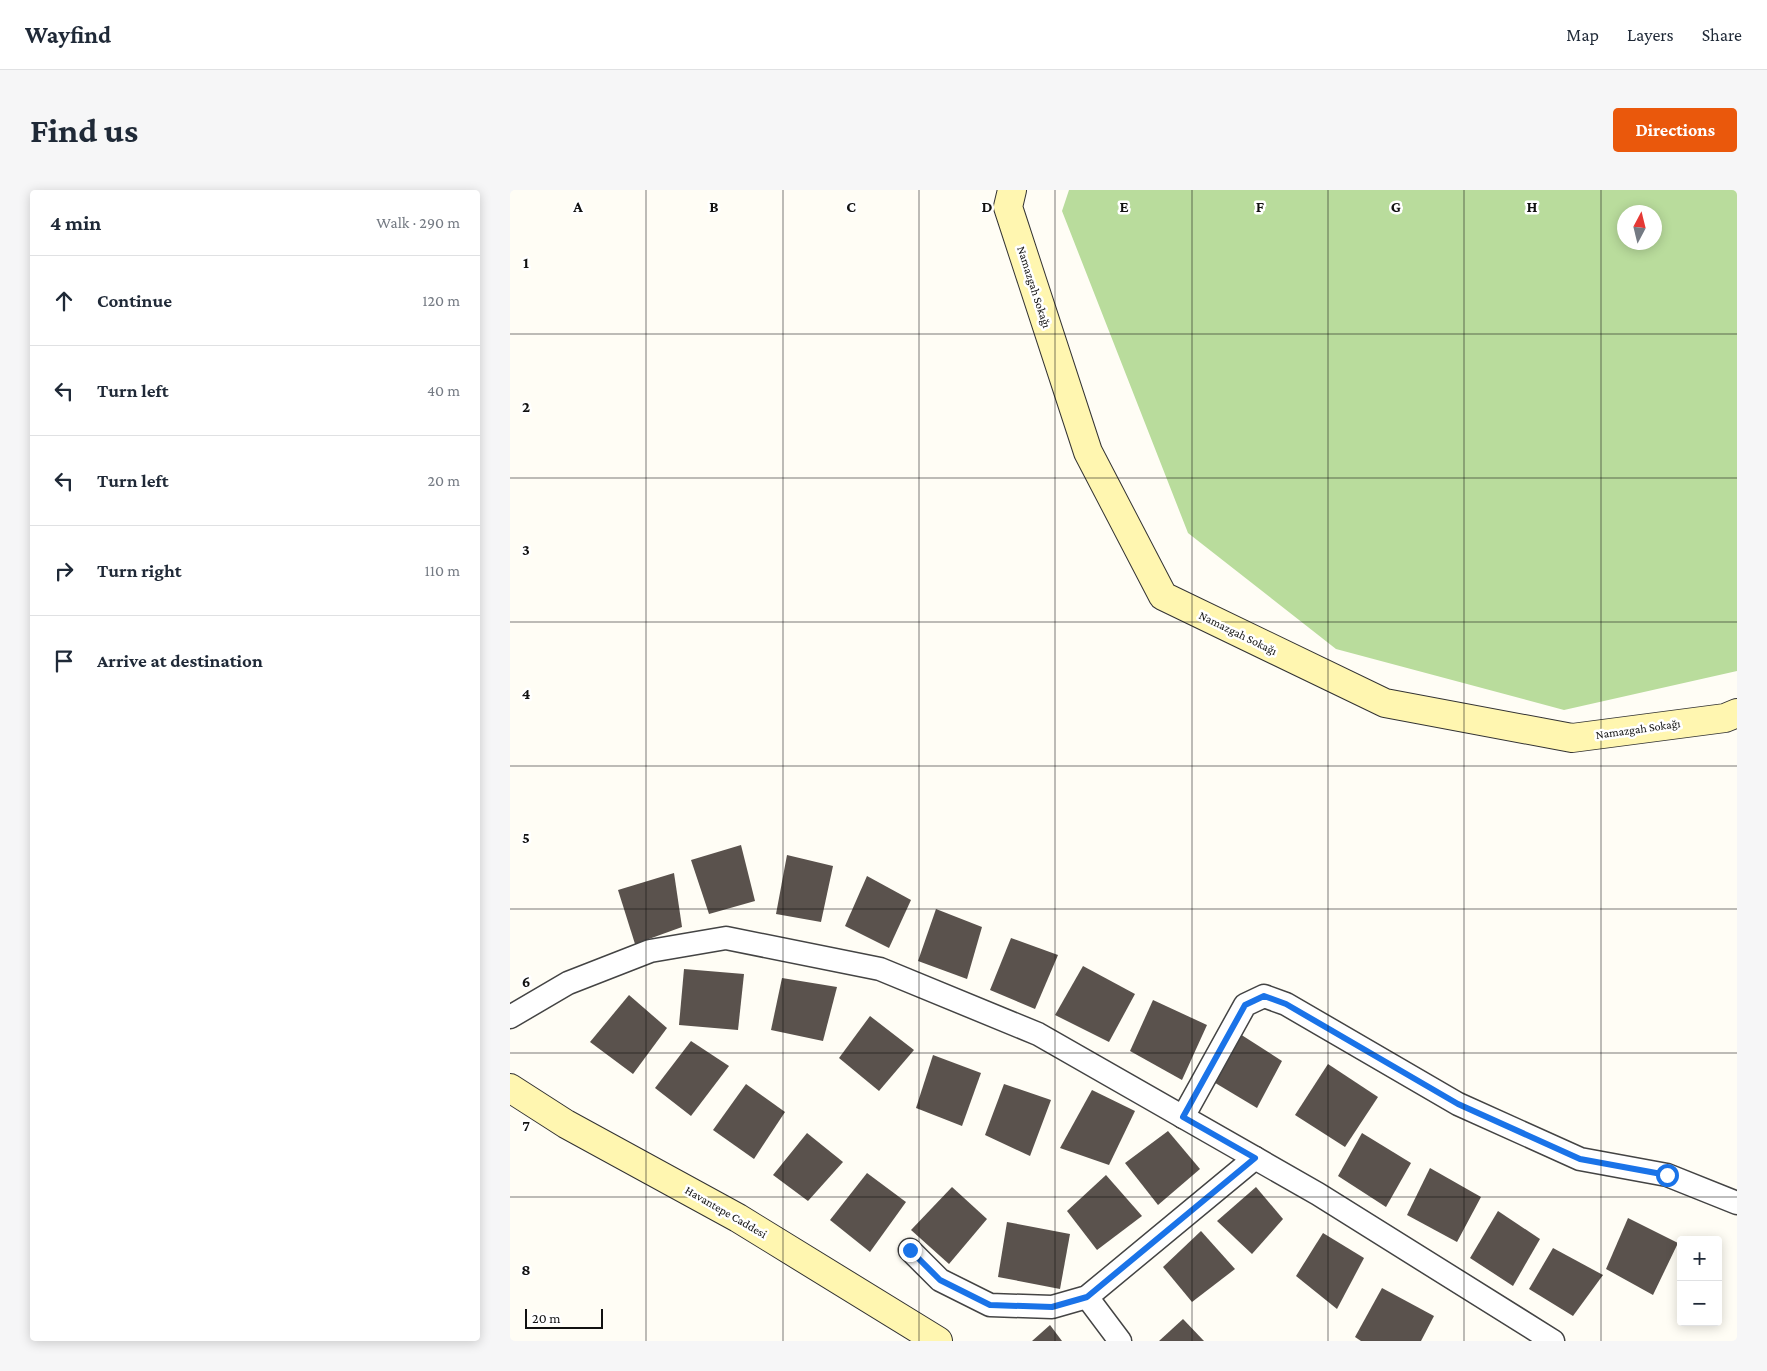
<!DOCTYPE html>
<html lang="en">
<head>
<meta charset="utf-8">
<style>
  body { margin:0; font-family:"Crimson Pro",serif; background:#f6f6f7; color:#1f2937 }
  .controls { position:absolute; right:15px; bottom:15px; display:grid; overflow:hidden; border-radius:5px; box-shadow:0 2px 12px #0003 }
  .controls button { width:45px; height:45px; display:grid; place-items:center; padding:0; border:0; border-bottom:1px solid #e0e1e3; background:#fff; color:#1f2937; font:25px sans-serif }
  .compass { position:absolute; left:1107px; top:15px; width:45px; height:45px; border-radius:50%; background:#fff; box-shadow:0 2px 12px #0003; rotate:7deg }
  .scale { position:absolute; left:15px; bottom:12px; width:78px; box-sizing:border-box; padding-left:5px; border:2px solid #111; border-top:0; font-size:14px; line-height:18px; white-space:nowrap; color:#111; -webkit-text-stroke:4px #fff; paint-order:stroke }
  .stop { position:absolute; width:15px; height:15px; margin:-11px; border:4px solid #1a73e8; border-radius:50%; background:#fff }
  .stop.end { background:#1a73e8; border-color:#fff; box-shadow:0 1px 5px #0008 }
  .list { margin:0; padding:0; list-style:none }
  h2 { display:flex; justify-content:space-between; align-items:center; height:65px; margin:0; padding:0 20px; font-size:21px }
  h2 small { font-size:16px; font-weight:400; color:#747a83 }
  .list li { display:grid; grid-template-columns:32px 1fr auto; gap:15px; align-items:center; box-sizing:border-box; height:90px; padding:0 20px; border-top:1px solid #e0e1e3 }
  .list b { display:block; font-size:19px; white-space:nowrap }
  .list em { font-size:16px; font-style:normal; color:#747a83 }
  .icon { flex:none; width:28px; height:28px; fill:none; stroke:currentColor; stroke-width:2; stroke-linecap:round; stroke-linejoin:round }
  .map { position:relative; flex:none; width:1227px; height:1151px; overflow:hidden; border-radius:5px }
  header { display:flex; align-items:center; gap:30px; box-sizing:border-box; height:70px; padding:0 25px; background:#fff; border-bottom:1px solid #e0e1e3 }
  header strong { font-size:24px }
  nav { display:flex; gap:28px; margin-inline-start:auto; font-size:18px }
  .intro { display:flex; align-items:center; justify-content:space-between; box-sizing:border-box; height:120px; padding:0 30px }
  h1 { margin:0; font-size:35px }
  .button { padding:12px 22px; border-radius:5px; background:#ea580c; color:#fff; font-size:18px; font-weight:700 }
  main { display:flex; gap:30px; padding:0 30px }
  aside { flex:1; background:#fff; border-radius:5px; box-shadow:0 2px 12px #0003 }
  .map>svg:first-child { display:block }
  .forest { fill:#b9dc9c; fill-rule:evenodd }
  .building { fill:#5a524d }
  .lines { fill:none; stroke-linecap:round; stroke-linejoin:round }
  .street-casing { stroke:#444; stroke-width:25 }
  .secondary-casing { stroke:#333; stroke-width:30 }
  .street { stroke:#fff; stroke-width:22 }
  .secondary { stroke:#fff6b0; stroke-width:28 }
  .route { stroke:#1a73e8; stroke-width:6 }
  .grid { fill:none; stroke:#111; stroke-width:1; stroke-opacity:0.55 }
  .labels { text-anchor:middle; stroke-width:5; stroke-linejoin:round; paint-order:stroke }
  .street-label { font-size:12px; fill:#111; stroke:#fff }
  .grid-label { font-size:16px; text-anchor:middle; font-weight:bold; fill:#111; stroke:#fff; stroke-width:5; stroke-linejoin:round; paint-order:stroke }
</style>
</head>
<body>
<header>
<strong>Wayfind</strong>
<nav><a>Map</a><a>Layers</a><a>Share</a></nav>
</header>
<div class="intro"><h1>Find us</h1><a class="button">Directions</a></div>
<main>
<aside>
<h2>4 min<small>Walk · 290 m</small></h2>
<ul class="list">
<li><svg class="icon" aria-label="ahead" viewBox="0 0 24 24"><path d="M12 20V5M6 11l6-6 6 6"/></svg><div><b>Continue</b></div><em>120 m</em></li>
<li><svg class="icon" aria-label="left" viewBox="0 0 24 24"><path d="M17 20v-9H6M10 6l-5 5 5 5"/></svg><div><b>Turn left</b></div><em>40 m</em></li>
<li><svg class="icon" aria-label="left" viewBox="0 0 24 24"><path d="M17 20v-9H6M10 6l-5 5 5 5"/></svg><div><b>Turn left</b></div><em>20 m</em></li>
<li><svg class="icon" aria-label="right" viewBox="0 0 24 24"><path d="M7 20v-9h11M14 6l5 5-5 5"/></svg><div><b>Turn right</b></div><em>110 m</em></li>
<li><svg class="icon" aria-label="arrive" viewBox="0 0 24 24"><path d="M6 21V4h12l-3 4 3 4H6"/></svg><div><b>Arrive at destination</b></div></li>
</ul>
</aside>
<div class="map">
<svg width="1227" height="1151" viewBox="0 0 1227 1151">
  <rect width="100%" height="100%" fill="#fffdf5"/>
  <path class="forest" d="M 559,0 L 1227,0 L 1227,481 L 1054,520 L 826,459 L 678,343 L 552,21 ZM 1114,22 L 1144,22 L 1144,52 L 1114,52 Z"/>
  <g class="building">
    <polygon points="231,655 245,711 199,724 181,670"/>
    <polygon points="277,665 323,676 311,732 266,724"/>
    <polygon points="164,683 172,737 125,754 108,700"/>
    <polygon points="357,686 401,710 379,758 335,736"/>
    <polygon points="426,719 472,737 457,789 408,771"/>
    <polygon points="501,748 548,765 525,819 480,800"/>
    <polygon points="573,776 625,804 599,852 545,825"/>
    <polygon points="174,779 234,784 228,840 169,835"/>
    <polygon points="272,788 327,797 313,851 261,840"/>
    <polygon points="119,805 157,838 123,884 80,852"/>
    <polygon points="643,810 697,835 672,890 620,861"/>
    <polygon points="360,826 404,860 369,901 329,868"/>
    <polygon points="730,844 772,871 747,918 702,891"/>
    <polygon points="181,851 219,876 181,926 145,898"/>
    <polygon points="423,865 471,883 452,936 406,918"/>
    <polygon points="818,874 868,907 835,957 785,925"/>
    <polygon points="236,894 275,922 244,969 203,940"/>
    <polygon points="494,894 541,910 520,966 475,945"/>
    <polygon points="582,900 625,921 599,975 550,958"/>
    <polygon points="658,941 690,979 648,1015 615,973"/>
    <polygon points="297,943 333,972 298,1011 263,985"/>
    <polygon points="852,943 901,973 876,1017 828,986"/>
    <polygon points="920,978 971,1007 947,1052 897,1025"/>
    <polygon points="357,983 396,1012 360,1062 320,1030"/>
    <polygon points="596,985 632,1026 587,1060 557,1021"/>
    <polygon points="442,997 477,1029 439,1074 401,1040"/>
    <polygon points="746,997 773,1029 742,1064 707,1031"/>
    <polygon points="988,1021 1030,1049 1003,1096 960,1068"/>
    <polygon points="1118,1028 1168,1053 1143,1105 1096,1079"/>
    <polygon points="497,1032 560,1044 550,1099 488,1087"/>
    <polygon points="691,1041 725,1079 682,1112 653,1077"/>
    <polygon points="813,1043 854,1068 827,1119 786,1086"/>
    <polygon points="1043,1058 1093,1085 1063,1126 1019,1099"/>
    <polygon points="872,1098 924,1126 911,1151 851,1151 845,1147"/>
    <polygon points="673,1129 694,1151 649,1151"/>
    <polygon points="540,1135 552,1151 522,1151"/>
  </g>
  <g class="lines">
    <g class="street-casing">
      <g id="street">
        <polyline points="0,827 58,793 140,761 216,748 370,779 528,844 808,1004 1043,1151"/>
        <polyline points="673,927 735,815 754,806 776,814 948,914 1070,969 1157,985 1227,1013"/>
        <polyline points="400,1060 430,1090 480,1115 542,1117 577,1107 745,968"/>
        <polyline points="577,1107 610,1151"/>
      </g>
    </g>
    <g class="secondary-casing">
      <g id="secondary">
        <polyline points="502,0 498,17 578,262 653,406 875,513 1062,548 1215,528 1227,523"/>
        <polyline points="0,898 56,934 228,1028 428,1151"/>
      </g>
    </g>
    <use href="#street" class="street"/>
    <use href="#secondary" class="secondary"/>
  </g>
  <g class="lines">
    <polyline class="route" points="400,1060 430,1090 480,1115 542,1117 577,1107 745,968 673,927 735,815 754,806 776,814 948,914 1070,969 1157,985"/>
  </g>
  <path class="grid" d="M 136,0 L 136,1151M 273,0 L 273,1151M 409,0 L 409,1151M 545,0 L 545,1151M 682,0 L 682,1151M 818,0 L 818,1151M 954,0 L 954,1151M 1091,0 L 1091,1151M 0,144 L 1227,144M 0,288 L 1227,288M 0,432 L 1227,432M 0,576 L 1227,576M 0,719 L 1227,719M 0,863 L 1227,863M 0,1007 L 1227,1007"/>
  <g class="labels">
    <g class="street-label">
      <text transform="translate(524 97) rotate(72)" y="4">Namazgah Sokağı</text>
      <text transform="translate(728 443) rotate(26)" y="4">Namazgah Sokağı</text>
      <text transform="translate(1128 539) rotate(-8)" y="4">Namazgah Sokağı</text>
      <text transform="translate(216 1022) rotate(30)" y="4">Havantepe Caddesi</text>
    </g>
  </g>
  <g class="grid-label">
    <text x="68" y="22">A</text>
    <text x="204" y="22">B</text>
    <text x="341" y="22">C</text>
    <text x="477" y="22">D</text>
    <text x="614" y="22">E</text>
    <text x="750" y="22">F</text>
    <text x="886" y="22">G</text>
    <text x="1022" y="22">H</text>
    <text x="16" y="78">1</text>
    <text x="16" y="222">2</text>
    <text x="16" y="365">3</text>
    <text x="16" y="509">4</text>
    <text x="16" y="653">5</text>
    <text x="16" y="797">6</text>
    <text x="16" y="941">7</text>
    <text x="16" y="1085">8</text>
  </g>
</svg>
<div class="controls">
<button>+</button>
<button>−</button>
</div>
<svg class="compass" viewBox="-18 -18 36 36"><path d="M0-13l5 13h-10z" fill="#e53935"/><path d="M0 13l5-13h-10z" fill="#747a83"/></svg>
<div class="scale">20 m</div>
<div class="stop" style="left:1157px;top:985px"></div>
<div class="stop end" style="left:400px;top:1060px"></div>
</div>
</main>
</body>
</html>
